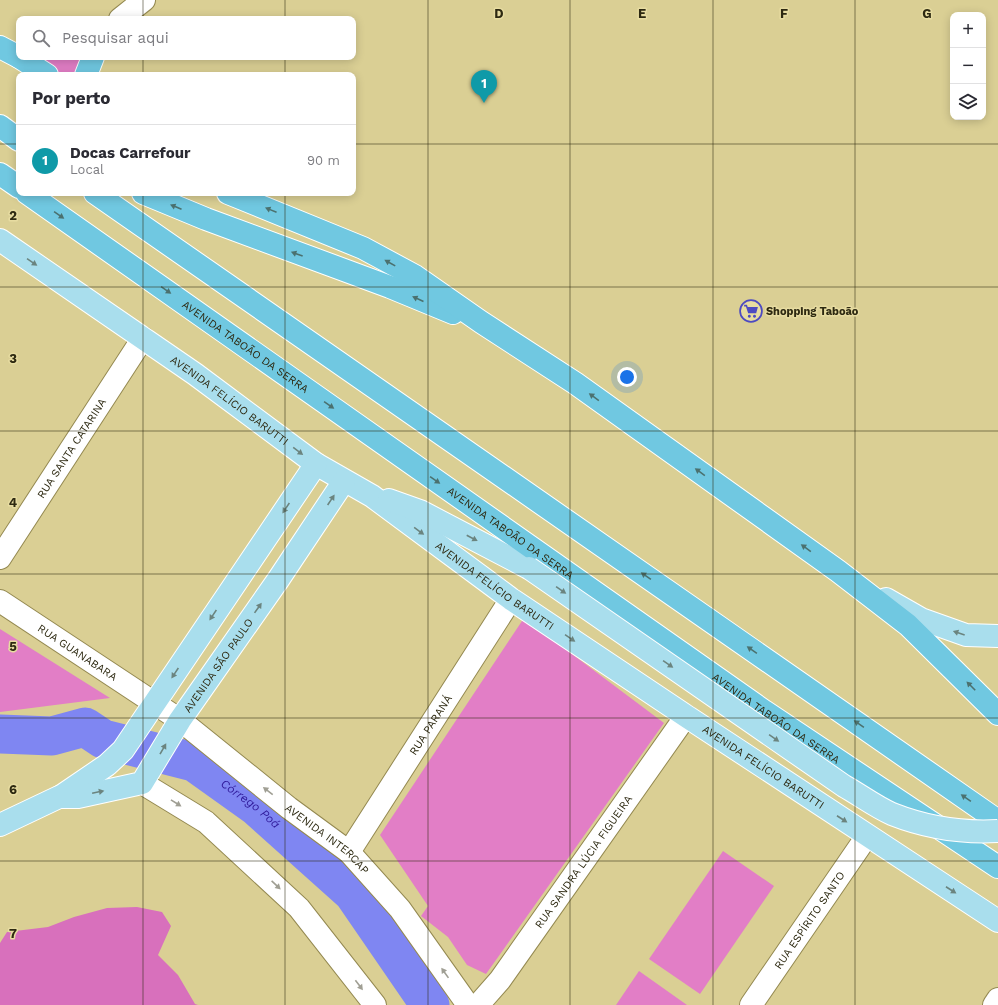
<!DOCTYPE html>
<html lang="pt">
<head>
<meta charset="utf-8">
<style>
  body { margin:0; font-family:"Work Sans",sans-serif; background:#f2f2f3; color:#2b2b33 }
  .controls { position:absolute; right:12px; top:12px; display:grid; overflow:hidden; border-radius:8px; box-shadow:0 2px 10px #0003 }
  .controls button { width:36px; height:36px; display:grid; place-items:center; padding:0; border:0; border-bottom:1px solid #e1e1e2; background:#fff; color:#2b2b33; font:20px sans-serif }
  .you { position:absolute; left:627px; top:377px; width:14px; height:14px; margin:-10px; border:3px solid #fff; border-radius:50%; background:#1a73e8; box-shadow:0 0 0 6px #1a73e833 }
  .badge { display:grid; place-items:center; width:26px; height:26px; border-radius:50%; background:#b45309; color:#fff; font-size:13px; font-weight:700 }
  .pin { position:absolute; translate:-50% -33px; filter:drop-shadow(0 1px 2px #0008) }
  .pin::after { content:''; position:absolute; top:21px; width:14px; height:12px; background:inherit; clip-path:polygon(0 0,100% 0,50% 100%) }
  .list { margin:0; padding:0; list-style:none }
  h2 { display:flex; justify-content:space-between; align-items:center; height:52px; margin:0; padding:0 16px; font-size:17px }
  h2 small { font-size:13px; font-weight:400; color:#7c7c81 }
  .list li { display:grid; grid-template-columns:26px 1fr auto; gap:12px; align-items:center; box-sizing:border-box; height:72px; padding:0 16px; border-top:1px solid #e1e1e2 }
  .list b { display:block; font-size:15px; white-space:nowrap }
  .list p { margin:0; font-size:13px; white-space:nowrap; color:#7c7c81 }
  .list em { font-size:13px; font-style:normal; color:#7c7c81 }
  .icon { flex:none; width:22px; height:22px; fill:none; stroke:currentColor; stroke-width:2; stroke-linecap:round; stroke-linejoin:round }
  .map { position:relative; flex:none; width:998px; height:1005px; overflow:hidden }
  .search { position:absolute; background:#fff; box-shadow:0 2px 10px #0003; left:16px; top:16px; width:340px; height:44px; display:flex; align-items:center; gap:10px; box-sizing:border-box; padding:0 14px; border-radius:8px; color:#7c7c81; font-size:15px }
  .panel { position:absolute; background:#fff; box-shadow:0 2px 10px #0003; left:16px; top:72px; width:340px; height:124px; border-radius:8px }
  .map>svg:first-child { display:block }
  .green { fill:#e27ec6 }
  .forest { fill:#d870bc }
  .lines { fill:none; stroke-linecap:round; stroke-linejoin:round }
  .river { stroke:#7f86f2; stroke-width:39 }
  .minor-casing { stroke:#948951; stroke-width:24 }
  .major-casing { stroke:#fff; stroke-width:24 }
  .highway-casing { stroke:#fff; stroke-width:24 }
  .minor { stroke:#fff; stroke-width:22 }
  .major { stroke:#a9deed; stroke-width:22 }
  .highway { stroke:#70c8e1; stroke-width:22 }
  .major-bridge-casing { stroke:#fff; stroke-width:24; stroke-linecap:butt }
  .major-bridge { stroke:#a9deed; stroke-width:22 }
  .oneway { fill:#4b716f }
  .oneway2 { fill:#6b847f }
  .oneway3 { fill:#a09f94 }
  .grid { fill:none; stroke:#2d2911; stroke-width:1; stroke-opacity:0.55 }
  .labels { text-anchor:middle; stroke-width:3; stroke-linejoin:round; paint-order:stroke }
  .poi-label { font-size:11px; font-weight:bold; fill:#2d2911; stroke:#e7dca1; text-anchor:start }
  .street-label { font-size:11px; fill:#2d2911; stroke:#e7dca1 }
  .water-label { font-size:12px; font-style:italic; fill:#301b9b; stroke:#e7dca1 }
  .grid-label { font-size:13px; text-anchor:middle; font-weight:bold; fill:#2d2911; stroke:#e7dca1; stroke-width:3; stroke-linejoin:round; paint-order:stroke }
</style>
</head>
<body>
<div class="map">
<svg width="998" height="1005" viewBox="0 0 998 1005">
  <rect width="100%" height="100%" fill="#dacf94"/>
  <g class="green">
    <polygon points="35,57 85,57 79,75 59,75"/>
    <polygon points="524,618 664,723 486,974 467,965 448,937 421,916 428,906 380,835"/>
    <polygon points="0,629 110,698 0,712"/>
    <polygon points="723,851 774,886 700,994 649,959"/>
    <polygon points="639,971 687,1005 616,1005"/>
  </g>
  <polygon class="forest" points="137,907 162,912 171,926 158,955 178,975 195,1004 198,1005 0,1005 0,943 7,932 48,927 74,917 107,908"/>
  <g class="lines">
    <path class="river" id="s1" d="M 0,734 L 52,736 L 85,727 L 103,739 L 194,762 L 257,807 L 353,893 L 430,1005"/>
    <g class="minor-casing">
      <g id="minor">
        <polyline points="120,19 144,0"/>
        <path id="s2" d="M 0,558 L 143,338"/>
        <path id="s3" d="M 0,601 L 180,720 L 289,808 L 349,852 L 400,909 L 468,1005"/>
        <polyline points="142,783 206,822 299,908 375,1005"/>
        <path id="s4" d="M 349,852 L 511,599"/>
        <path id="s5" d="M 478,1005 L 500,980 L 686,716"/>
        <path id="s6" d="M 751,1005 L 867,836"/>
        <polyline points="994,1005 998,999"/>
      </g>
    </g>
    <g class="major-casing">
      <g id="major">
        <path id="s7" d="M 0,240 L 195,374 L 316,464 L 372,496 L 511,599 L 686,716 L 998,921"/>
        <polyline points="389,500 420,511 529,568"/>
        <polyline points="886,599 921,619 966,635 998,636"/>
        <polyline points="60,797 107,765 123,750 316,464"/>
        <path id="s8" d="M 0,825 L 59,797 L 78,797 L 142,783 L 180,720 L 278,580 L 344,481"/>
      </g>
    </g>
    <g class="highway-casing">
      <g id="highway">
        <polyline points="0,47 19,57"/>
        <polyline points="19,57 47,75"/>
        <polyline points="86,75 93,57"/>
        <polyline points="0,126 19,140"/>
        <polyline points="0,174 19,187"/>
        <path id="s9" d="M 27,193 L 764,711 L 998,867"/>
        <polyline points="95,193 998,821"/>
        <polyline points="143,193 206,219 390,287 453,313"/>
        <polyline points="228,193 363,248 415,276 481,322 575,383 838,571 908,625 998,714"/>
      </g>
    </g>
    <use href="#minor" class="minor"/>
    <use href="#major" class="major"/>
    <use href="#highway" class="highway"/>
    <g class="major-bridge-casing">
      <path id="major-bridge" d="M 529,568 L 844,786 C 860,795 876,807 892,814 C 925,827 963,833 998,831"/>
    </g>
    <use href="#major-bridge" class="major-bridge"/>
  </g>
  <defs><path id="oneway-solid" d="M-6-.8H1V-3.2L6.5 0L1 3.2V.8H-6Z"/></defs>
  <g class="oneway">
    <use href="#oneway-solid" transform="translate(176 207) rotate(-157)"/>
    <use href="#oneway-solid" transform="translate(271 210) rotate(-158)"/>
    <use href="#oneway-solid" transform="translate(59 215) rotate(35)"/>
    <use href="#oneway-solid" transform="translate(297 254) rotate(-160)"/>
    <use href="#oneway-solid" transform="translate(390 263) rotate(-151)"/>
    <use href="#oneway-solid" transform="translate(166 290) rotate(35)"/>
    <use href="#oneway-solid" transform="translate(418 299) rotate(-156)"/>
    <use href="#oneway-solid" transform="translate(594 397) rotate(-144)"/>
    <use href="#oneway-solid" transform="translate(329 405) rotate(35)"/>
    <use href="#oneway-solid" transform="translate(700 472) rotate(-144)"/>
    <use href="#oneway-solid" transform="translate(435 480) rotate(35)"/>
    <use href="#oneway-solid" transform="translate(806 548) rotate(-144)"/>
    <use href="#oneway-solid" transform="translate(646 576) rotate(-145)"/>
    <use href="#oneway-solid" transform="translate(752 650) rotate(-145)"/>
    <use href="#oneway-solid" transform="translate(971 686) rotate(-135)"/>
    <use href="#oneway-solid" transform="translate(859 724) rotate(-145)"/>
    <use href="#oneway-solid" transform="translate(966 798) rotate(-145)"/>
  </g>
  <g class="oneway2">
    <use href="#oneway-solid" transform="translate(32 262) rotate(34)"/>
    <use href="#oneway-solid" transform="translate(298 451) rotate(37)"/>
    <use href="#oneway-solid" transform="translate(331 500) rotate(-56)"/>
    <use href="#oneway-solid" transform="translate(286 508) rotate(124)"/>
    <use href="#oneway-solid" transform="translate(419 531) rotate(36)"/>
    <use href="#oneway-solid" transform="translate(472 538) rotate(28)"/>
    <use href="#oneway-solid" transform="translate(561 590) rotate(35)"/>
    <use href="#oneway-solid" transform="translate(258 608) rotate(-55)"/>
    <use href="#oneway-solid" transform="translate(213 615) rotate(124)"/>
    <use href="#oneway-solid" transform="translate(959 633) rotate(-161)"/>
    <use href="#oneway-solid" transform="translate(570 638) rotate(34)"/>
    <use href="#oneway-solid" transform="translate(668 664) rotate(35)"/>
    <use href="#oneway-solid" transform="translate(175 673) rotate(124)"/>
    <use href="#oneway-solid" transform="translate(774 738) rotate(35)"/>
    <use href="#oneway-solid" transform="translate(163 749) rotate(-60)"/>
    <use href="#oneway-solid" transform="translate(98 792) rotate(-12)"/>
    <use href="#oneway-solid" transform="translate(842 819) rotate(33)"/>
    <use href="#oneway-solid" transform="translate(951 890) rotate(33)"/>
  </g>
  <g class="oneway3">
    <use href="#oneway-solid" transform="translate(268 791) rotate(-142)"/>
    <use href="#oneway-solid" transform="translate(176 803) rotate(32)"/>
    <use href="#oneway-solid" transform="translate(276 885) rotate(43)"/>
    <use href="#oneway-solid" transform="translate(445 973) rotate(-125)"/>
    <use href="#oneway-solid" transform="translate(359 985) rotate(53)"/>
  </g>
  <path class="grid" d="M 143,0 L 143,19M 285,0 L 285,19M 428,0 L 428,1005M 570,0 L 570,1005M 713,0 L 713,1005M 855,0 L 855,1005M 143,57 L 143,75M 285,57 L 285,75M 0,144 L 19,144M 353,144 L 998,144M 143,193 L 143,1005M 285,193 L 285,1005M 0,287 L 998,287M 0,431 L 998,431M 0,574 L 998,574M 0,718 L 998,718M 0,861 L 998,861"/>
  <defs>
    <g id="supermarket-ring" transform="scale(1.15)"><circle r="9.5" fill="#e7dca1" stroke="#4d4ac1" stroke-width="1.5"/><path d="M-6-5.5h2.5l.6 2H6L4.5 2H-2.5L-4.4-4H-6ZM-1.5 3.2a1.3 1.3 0 1 0 .1 0ZM3 3.2a1.3 1.3 0 1 0 .1 0Z" fill="#4d4ac1"/></g>
  </defs>
  <g fill-rule="evenodd">
    <use href="#supermarket-ring" x="751" y="311"/>
  </g>
  <g class="labels">
    <g class="poi-label">
      <text x="766" y="315">Shopping Taboão</text>
    </g>
    <g class="street-label">
      <text dy="4" stroke="none"><textPath href="#s9" startOffset="267">AVENIDA TABOÃO DA SERRA</textPath></text>
      <text dy="4" stroke="none"><textPath href="#s7" startOffset="280">AVENIDA FELÍCIO BARUTTI</textPath></text>
      <text dy="4" stroke="none"><textPath href="#s2" startOffset="131">RUA SANTA CATARINA</textPath></text>
      <text dy="4" stroke="none"><textPath href="#s9" startOffset="591">AVENIDA TABOÃO DA SERRA</textPath></text>
      <text dy="4" stroke="none"><textPath href="#s7" startOffset="604">AVENIDA FELÍCIO BARUTTI</textPath></text>
      <text dy="4" stroke="none"><textPath href="#s3" startOffset="93">RUA GUANABARA</textPath></text>
      <text dy="4" stroke="none"><textPath href="#s8" startOffset="290">AVENIDA SÃO PAULO</textPath></text>
      <text dy="4" stroke="none"><textPath href="#s9" startOffset="915">AVENIDA TABOÃO DA SERRA</textPath></text>
      <text dy="4" stroke="none"><textPath href="#s4" startOffset="151">RUA PARANÁ</textPath></text>
      <text dy="4" stroke="none"><textPath href="#s7" startOffset="928">AVENIDA FELÍCIO BARUTTI</textPath></text>
      <text dy="4" stroke="none"><textPath href="#s3" startOffset="405">AVENIDA INTERCAP</textPath></text>
      <text dy="4" stroke="none"><textPath href="#s5" startOffset="178">RUA SANDRA LÚCIA FIGUEIRA</textPath></text>
      <text dy="4" stroke="none"><textPath href="#s6" startOffset="103">RUA ESPÍRITO SANTO</textPath></text>
    </g>
    <g class="water-label">
      <text dy="4" stroke="none"><textPath href="#s1" startOffset="272">Córrego Poá</textPath></text>
    </g>
  </g>
  <g class="grid-label">
    <text x="499" y="18">D</text>
    <text x="642" y="18">E</text>
    <text x="784" y="18">F</text>
    <text x="927" y="18">G</text>
    <text x="13" y="220">2</text>
    <text x="13" y="363">3</text>
    <text x="13" y="507">4</text>
    <text x="13" y="651">5</text>
    <text x="13" y="794">6</text>
    <text x="13" y="938">7</text>
  </g>
</svg>
<div class="controls">
<button>+</button>
<button>−</button>
<button><svg class="icon" aria-label="layers" viewBox="0 0 24 24"><path d="M12 4l9 5-9 5-9-5zM3 14l9 5 9-5"/></svg></button>
</div>
<div class="you"></div>
<div class="pin badge" style="left:484px;top:103px;background:#0f9aa8">1</div>
<div class="search"><svg class="icon" aria-label="search" viewBox="0 0 24 24"><circle cx="10" cy="10" r="6"/><path d="M15 15l6 6"/></svg>Pesquisar aqui</div>
<section class="panel">
<h2>Por perto<small></small></h2>
<ul class="list">
<li><span class="badge" style="background:#0f9aa8">1</span><div><b>Docas Carrefour</b><p>Local</p></div><em>90 m</em></li>
</ul>
</section>
</div>
</body>
</html>
